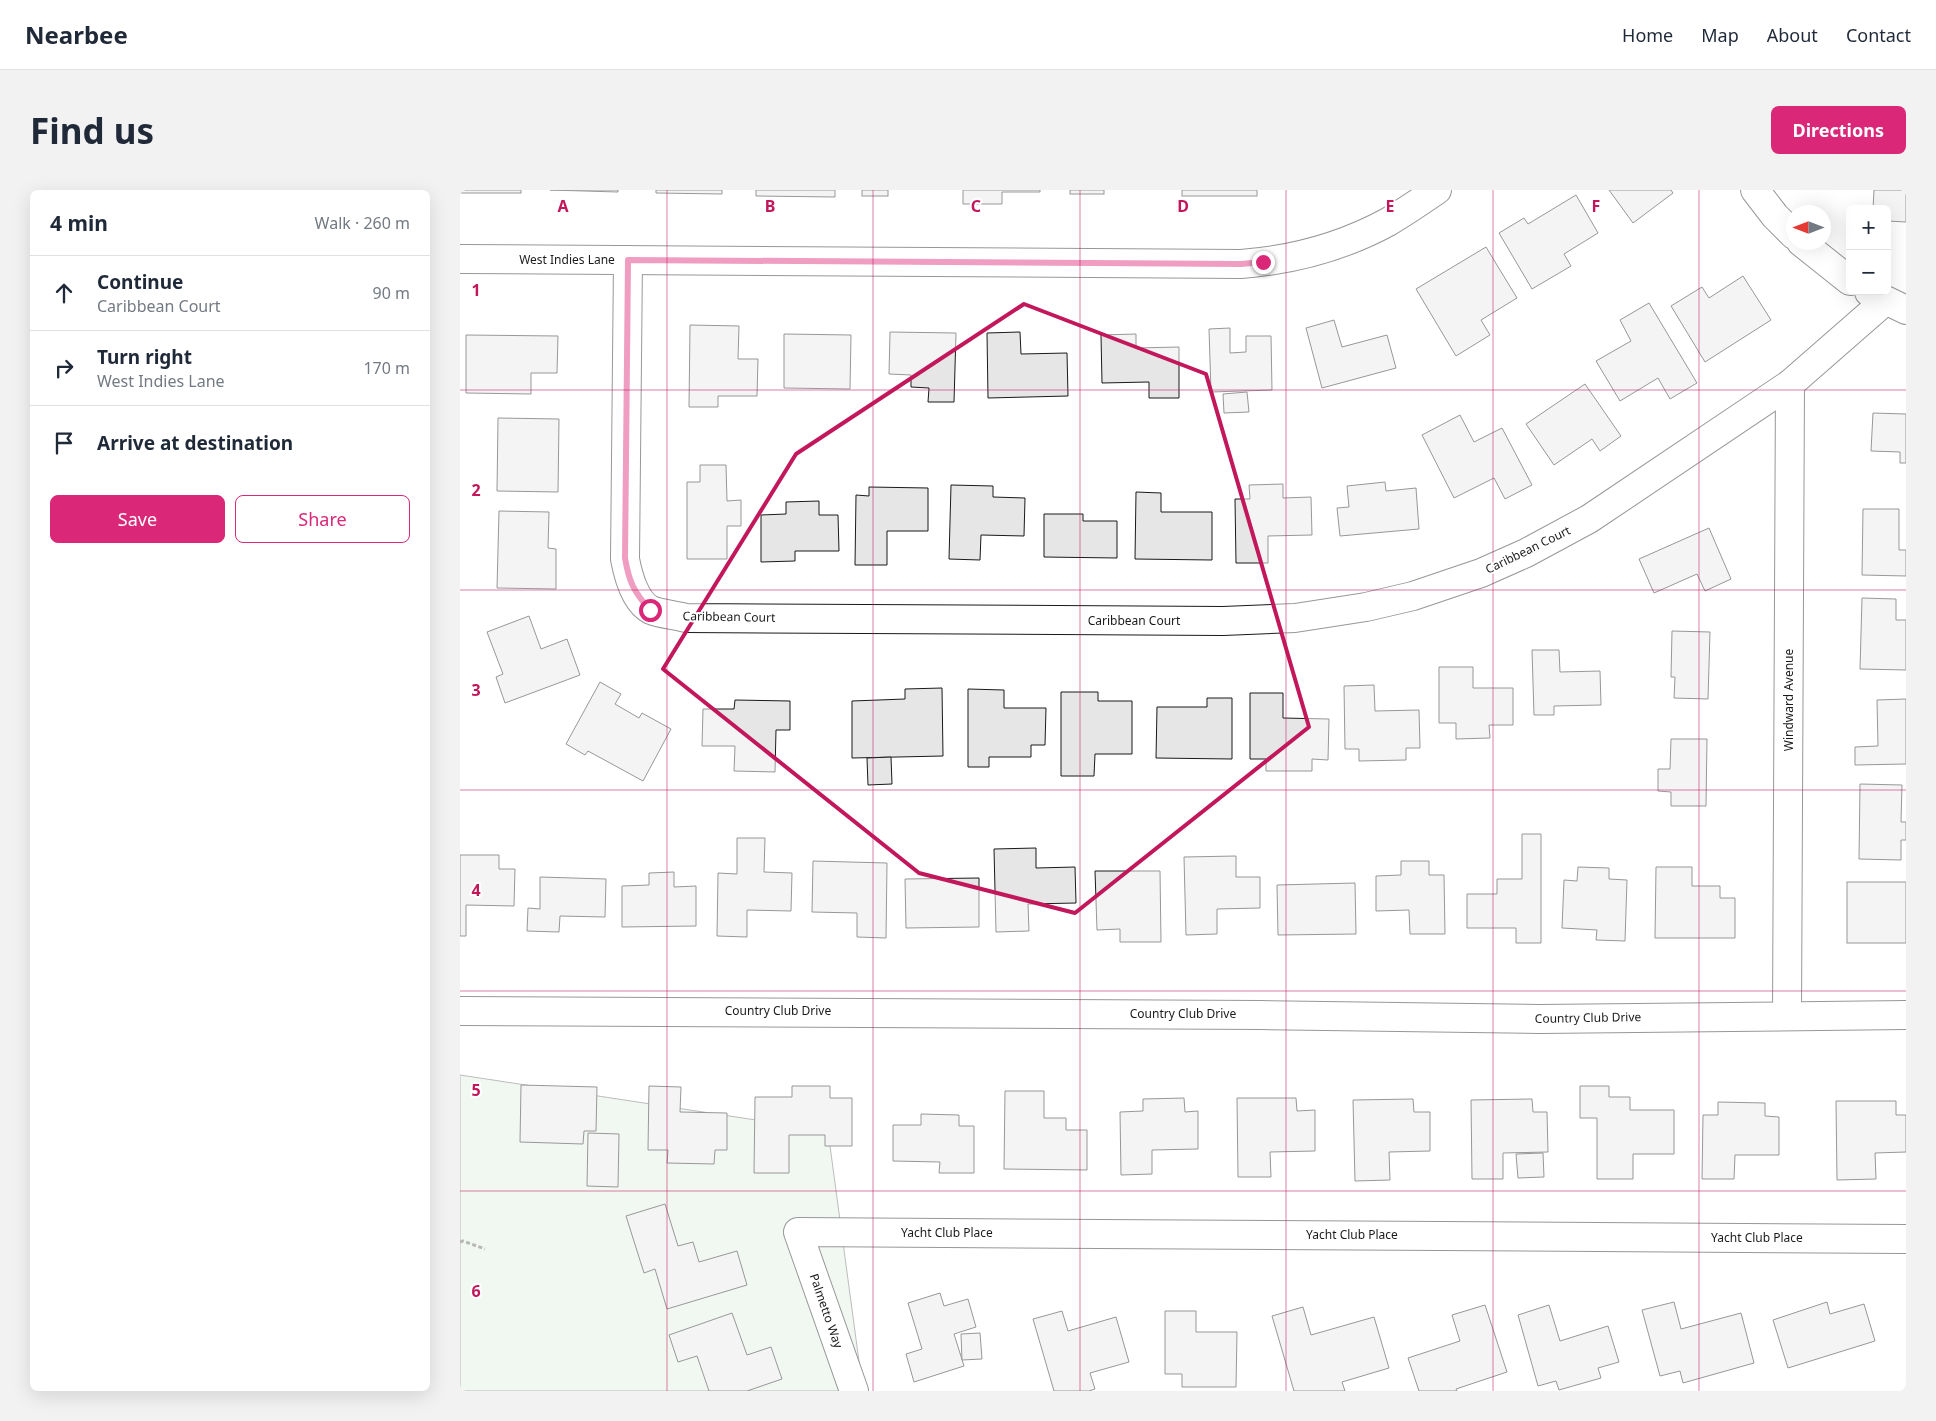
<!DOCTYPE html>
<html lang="en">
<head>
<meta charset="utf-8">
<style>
  body { margin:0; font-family:"Noto Sans",sans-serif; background:#f2f2f3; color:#1f2937 }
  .controls { position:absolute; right:15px; top:15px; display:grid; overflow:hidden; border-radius:8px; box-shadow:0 5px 20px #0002 }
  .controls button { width:45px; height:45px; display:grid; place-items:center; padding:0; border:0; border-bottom:1px solid #e0e1e3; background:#fff; color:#1f2937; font:25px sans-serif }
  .compass { position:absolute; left:1326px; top:15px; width:45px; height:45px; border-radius:50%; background:#fff; box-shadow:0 5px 20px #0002; rotate:270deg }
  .stop { position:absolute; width:15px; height:15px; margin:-11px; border:4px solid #db2777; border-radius:50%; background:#fff }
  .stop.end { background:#db2777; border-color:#fff; box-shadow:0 1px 5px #0008 }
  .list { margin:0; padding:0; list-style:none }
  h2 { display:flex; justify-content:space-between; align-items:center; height:65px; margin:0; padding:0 20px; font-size:21px }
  h2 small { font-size:16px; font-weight:400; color:#747a83 }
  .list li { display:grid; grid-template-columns:32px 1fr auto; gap:15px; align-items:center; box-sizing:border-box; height:75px; padding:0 20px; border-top:1px solid #e0e1e3 }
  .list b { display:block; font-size:19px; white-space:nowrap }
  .list p { margin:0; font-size:16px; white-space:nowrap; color:#747a83 }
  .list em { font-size:16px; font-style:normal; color:#747a83 }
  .actions { display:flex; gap:10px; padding:15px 20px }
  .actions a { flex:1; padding:11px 0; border:1px solid #db2777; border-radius:8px; text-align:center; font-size:18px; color:#db2777 }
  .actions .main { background:#db2777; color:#fff }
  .icon { flex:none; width:28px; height:28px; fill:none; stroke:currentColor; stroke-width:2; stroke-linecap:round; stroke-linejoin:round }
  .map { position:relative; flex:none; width:1446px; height:1201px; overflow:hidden; border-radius:8px }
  header { display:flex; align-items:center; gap:30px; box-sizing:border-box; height:70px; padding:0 25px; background:#fff; border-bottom:1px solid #e0e1e3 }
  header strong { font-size:24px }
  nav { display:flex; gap:28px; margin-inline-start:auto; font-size:18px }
  .intro { display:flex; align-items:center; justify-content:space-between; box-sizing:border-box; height:120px; padding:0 30px }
  h1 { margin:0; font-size:35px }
  .button { padding:12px 22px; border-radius:8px; background:#db2777; color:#fff; font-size:18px; font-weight:700 }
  main { display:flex; gap:30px; padding:0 30px }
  aside { flex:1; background:#fff; border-radius:8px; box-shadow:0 5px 20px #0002 }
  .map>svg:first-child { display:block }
  .green { fill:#e0efe3; stroke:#6a6a6a }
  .building { fill:#e6e6e6; stroke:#1a1a1a }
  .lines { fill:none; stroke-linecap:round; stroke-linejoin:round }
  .minor-casing { stroke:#1a1a1a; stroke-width:30 }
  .path { stroke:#5f5f5f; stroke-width:3; stroke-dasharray:4 2.5; stroke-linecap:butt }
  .minor { stroke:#fff; stroke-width:28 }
  .route { stroke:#db2777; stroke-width:6 }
  .marked { fill:none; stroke:#c2185b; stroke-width:4; stroke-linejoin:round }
  .grid { fill:none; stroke:#c2185b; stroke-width:1; stroke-opacity:0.55 }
  .labels { text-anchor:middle; stroke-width:4; stroke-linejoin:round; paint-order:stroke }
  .street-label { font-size:12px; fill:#1a1a1a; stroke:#fff }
  .grid-label { font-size:16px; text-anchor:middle; font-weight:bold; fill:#c2185b; stroke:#fff; stroke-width:4; stroke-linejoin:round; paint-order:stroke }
</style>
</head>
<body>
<header>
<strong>Nearbee</strong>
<nav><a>Home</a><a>Map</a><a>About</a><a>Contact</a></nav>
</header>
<div class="intro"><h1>Find us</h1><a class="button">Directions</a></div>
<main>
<aside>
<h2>4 min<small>Walk · 260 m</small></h2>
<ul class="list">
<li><svg class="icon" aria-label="ahead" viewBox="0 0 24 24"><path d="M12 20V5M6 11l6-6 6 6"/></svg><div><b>Continue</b><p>Caribbean Court</p></div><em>90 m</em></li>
<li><svg class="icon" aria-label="right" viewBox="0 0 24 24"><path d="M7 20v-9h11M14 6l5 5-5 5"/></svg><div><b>Turn right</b><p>West Indies Lane</p></div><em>170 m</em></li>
<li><svg class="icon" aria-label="arrive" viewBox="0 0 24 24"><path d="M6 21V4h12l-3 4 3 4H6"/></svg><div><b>Arrive at destination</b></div></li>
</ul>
<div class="actions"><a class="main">Save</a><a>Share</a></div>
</aside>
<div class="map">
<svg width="1446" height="1201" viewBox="0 0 1446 1201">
  <rect width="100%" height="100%" fill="#fff"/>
  <polygon class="green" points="0,885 368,941 403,1201 0,1201"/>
  <g class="building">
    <rect x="0" y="0" width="61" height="3"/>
    <polygon points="90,0 158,0 158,2"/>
    <polygon points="196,0 262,0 262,4 196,3"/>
    <polygon points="296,0 375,0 375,7 296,6"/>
    <rect x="402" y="0" width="26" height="6"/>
    <polygon points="503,0 580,0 580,2 542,2 542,14 503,14"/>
    <rect x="610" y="0" width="34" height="4"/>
    <rect x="722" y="0" width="75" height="6"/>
    <polygon points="1149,0 1211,0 1213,3 1173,33"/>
    <polygon points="1414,0 1446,0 1446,32 1427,31 1427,19 1413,19"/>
    <polygon points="1116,5 1138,43 1104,64 1111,76 1072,99 1039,43 1064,28 1068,34"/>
    <polygon points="1026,57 1057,108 1021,130 1030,145 996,166 956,99"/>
    <polygon points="1283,86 1311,130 1245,172 1211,116 1242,97 1249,108"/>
    <polygon points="1189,113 1237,193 1210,209 1198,188 1160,211 1136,171 1171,151 1160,130"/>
    <polygon points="874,130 882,157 927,145 936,178 862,198 846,138"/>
    <polygon points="230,135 279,136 278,169 298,169 297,206 258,206 258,217 229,217"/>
    <polygon points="770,138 770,163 786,162 786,146 811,146 812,200 751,202 749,139"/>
    <polygon points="430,142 496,143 494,212 468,212 469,198 451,197 451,185 429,184"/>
    <polygon points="560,142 561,164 607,163 608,206 528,208 527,143"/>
    <polygon points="324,144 391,145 390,199 324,198"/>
    <polygon points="676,144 676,158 719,157 719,208 689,208 689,192 642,193 641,145"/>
    <polygon points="6,145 98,146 97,183 71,183 71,204 6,203"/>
    <polygon points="1125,194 1161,246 1140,261 1132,249 1094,275 1066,234"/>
    <polygon points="787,202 789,222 764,223 763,204"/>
    <polygon points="1413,223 1446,224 1446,273 1440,273 1440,262 1411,261"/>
    <polygon points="1000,225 1014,252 1042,238 1072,295 1045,309 1034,288 994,308 962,245"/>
    <polygon points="38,228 99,229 98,302 37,301"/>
    <polygon points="240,275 266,275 267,311 281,310 281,336 267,336 267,369 227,369 227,292 240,292"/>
    <polygon points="925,292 926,301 956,298 959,339 880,346 877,318 889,317 887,296"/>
    <polygon points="823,294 823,308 851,307 852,345 808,346 808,373 776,373 775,309 790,309 789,295"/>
    <polygon points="491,295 533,296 533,307 565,308 564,346 521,345 520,370 489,369"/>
    <polygon points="409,297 468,298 468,341 427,341 427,375 395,375 396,305 409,306"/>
    <polygon points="676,302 701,303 701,322 752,322 752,370 675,369"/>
    <polygon points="359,311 359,325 378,325 379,361 335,361 335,371 301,372 301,325 326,324 326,312"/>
    <polygon points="1403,319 1439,319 1439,360 1446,360 1446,386 1402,385"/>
    <polygon points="39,321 89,322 88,358 96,359 96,399 37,398"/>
    <polygon points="584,324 623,324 623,331 657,331 657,368 584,367"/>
    <polygon points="1249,338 1271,389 1245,401 1237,384 1194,403 1179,369"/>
    <polygon points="1402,408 1436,409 1436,430 1446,430 1446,480 1400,479"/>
    <polygon points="69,426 81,459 107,449 120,485 45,513 36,487 43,484 27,442"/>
    <polygon points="1212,441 1250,442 1248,509 1214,508 1215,487 1211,487"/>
    <polygon points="1072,460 1099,460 1100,482 1140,481 1141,515 1094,516 1094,525 1074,525"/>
    <polygon points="979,477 1013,477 1013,498 1053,498 1053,535 1029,535 1030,548 996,549 996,533 979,533"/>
    <polygon points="140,492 161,504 155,514 179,528 182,523 211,539 183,591 128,561 125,565 106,554"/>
    <polygon points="914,495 915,521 959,520 960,558 946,558 946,570 899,571 899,559 885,559 884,496"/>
    <polygon points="482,498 483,566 392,568 392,511 445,509 445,499"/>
    <polygon points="508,499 544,500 544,518 586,518 585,555 571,555 571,567 529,567 529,577 508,577"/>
    <polygon points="601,502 638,502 638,511 672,511 672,564 635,564 634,586 601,586"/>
    <polygon points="790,503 823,503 823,528 869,529 868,570 852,569 852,581 806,581 806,569 790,569"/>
    <polygon points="747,508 772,508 772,569 696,568 697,517 747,517"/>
    <polygon points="1446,509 1446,574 1395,575 1395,557 1418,556 1417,510"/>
    <polygon points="275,510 330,511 330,540 316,540 315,582 274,581 275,556 242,556 243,519 274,519"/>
    <polygon points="1211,549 1247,549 1246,616 1211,616 1211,602 1198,601 1198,579 1210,579"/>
    <polygon points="431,567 432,594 408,595 407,568"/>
    <polygon points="1400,594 1442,595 1441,632 1446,632 1446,650 1441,650 1441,670 1399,669"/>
    <polygon points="1062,644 1081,644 1081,753 1056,753 1056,738 1007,738 1007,704 1037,704 1037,689 1062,689"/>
    <polygon points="277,648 305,648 304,682 332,683 331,721 287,720 287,747 257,746 258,683 277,684"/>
    <polygon points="576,658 576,678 615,677 616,713 568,714 569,741 536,742 534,659"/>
    <polygon points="0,665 39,665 39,679 55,679 54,716 6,715 6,746 0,746"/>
    <polygon points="776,666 776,687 800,687 800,718 757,719 757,744 726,745 724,667"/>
    <polygon points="353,671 427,673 426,748 397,747 397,723 352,722"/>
    <polygon points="941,671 969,671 969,685 984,685 985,744 950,744 949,720 916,721 916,686 941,685"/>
    <polygon points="1118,677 1149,678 1149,689 1167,690 1165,751 1136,750 1137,740 1102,738 1104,690 1117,691"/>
    <polygon points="1196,677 1232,677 1232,696 1260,696 1260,708 1275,708 1275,748 1195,748"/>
    <polygon points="635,681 700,681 701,752 660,752 660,739 637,740"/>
    <polygon points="214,682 214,697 236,696 236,736 162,737 162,696 189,695 189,683"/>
    <polygon points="80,687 146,689 145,727 100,726 99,742 67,741 68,718 80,719"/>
    <polygon points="519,688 519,737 446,738 445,689"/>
    <rect x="1387" y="692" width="59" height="61"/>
    <polygon points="895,693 896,744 818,745 817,695"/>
    <polygon points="61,895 137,897 136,941 124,941 123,954 60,952"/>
    <polygon points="189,896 221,897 220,922 267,923 267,960 255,960 254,974 207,973 208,960 188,960"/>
    <polygon points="332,896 370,896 370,908 392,908 392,956 365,956 365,945 329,945 329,983 294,983 295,907 332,907"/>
    <polygon points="1120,896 1149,896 1149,907 1170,907 1170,920 1214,920 1214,964 1173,964 1173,989 1137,989 1137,928 1120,928"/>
    <polygon points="545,901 584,901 584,928 606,928 606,940 627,940 627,980 544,979"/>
    <polygon points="724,908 725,922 738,921 738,959 692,960 692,984 661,985 660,922 683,921 683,909"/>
    <polygon points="777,908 836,908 837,921 855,920 855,961 810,962 811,987 778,987"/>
    <polygon points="953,909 954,922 970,922 970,961 929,962 930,990 895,991 893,910"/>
    <polygon points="1072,909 1073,922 1087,922 1088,962 1043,963 1043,989 1012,989 1011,910"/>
    <polygon points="1376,911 1436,911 1436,925 1446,925 1446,962 1415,963 1416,989 1377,990"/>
    <polygon points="1258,912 1305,913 1305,926 1319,927 1319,965 1275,965 1274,989 1242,989 1243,925 1258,925"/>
    <polygon points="461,924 499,925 499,936 514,936 514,983 479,983 480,972 433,971 433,935 461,935"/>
    <polygon points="128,943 159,944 158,997 127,996"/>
    <polygon points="1083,963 1084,987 1058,988 1056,964"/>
    <polygon points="205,1014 218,1056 233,1052 239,1072 277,1061 287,1095 207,1119 195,1079 184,1083 166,1026"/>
    <polygon points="480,1103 484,1116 508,1109 516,1137 494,1144 504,1176 454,1192 446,1164 462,1159 448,1113"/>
    <polygon points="1214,1112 1221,1139 1281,1123 1294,1173 1223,1193 1220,1181 1200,1186 1182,1120"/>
    <polygon points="1367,1112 1370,1124 1404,1114 1415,1151 1328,1178 1313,1130"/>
    <polygon points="1025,1115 1047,1182 996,1199 997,1201 959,1201 948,1168 1000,1151 992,1125"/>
    <polygon points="1089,1115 1100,1151 1148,1136 1159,1172 1138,1178 1141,1188 1099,1200 1096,1191 1078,1196 1058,1125"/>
    <polygon points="843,1117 851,1145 914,1127 929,1178 882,1192 885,1201 834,1201 812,1126"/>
    <polygon points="602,1121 608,1141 656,1127 669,1172 630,1183 635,1199 629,1201 594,1201 573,1129"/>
    <polygon points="705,1121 736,1121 736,1142 777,1142 776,1197 722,1197 722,1184 705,1184"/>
    <polygon points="272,1123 287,1165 311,1157 322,1189 287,1201 249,1201 237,1166 218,1172 209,1145"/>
    <polygon points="520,1143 522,1169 502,1170 501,1144"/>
  </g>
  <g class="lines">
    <g class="minor-casing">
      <g id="minor">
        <polyline points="1295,0 1315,26 1334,45"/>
        <polyline points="1341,52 1390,91"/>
        <path d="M 0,69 L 781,74 C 833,70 882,57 928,32 C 945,22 961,11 977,0"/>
        <path d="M 168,70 L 165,369 C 168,385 175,412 191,420 C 201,424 215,425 226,428 L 763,431 L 835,428 L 906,417 L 953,406 L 1021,383 L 1066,363 L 1129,329 L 1330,194 L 1425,111"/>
        <polyline points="1409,102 1446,120"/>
        <polyline points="0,821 800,825 1080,829 1446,825"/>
        <polyline points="1327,825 1330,194"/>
        <polyline points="394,1201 338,1042 1446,1049"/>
      </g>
    </g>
    <polyline class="path" points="0,1052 3,1051 25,1059"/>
    <use href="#minor" class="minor"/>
  </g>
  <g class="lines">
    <path class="route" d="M 190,420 C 174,402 169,392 165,368 L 168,70 L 781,74 L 803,72"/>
  </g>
  <path d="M0 0H1446V1201H0ZM 564,114 L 746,184 L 849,537 L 615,723 L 459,683 L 203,479 L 336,264 Z" fill="#fff" fill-opacity=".55" fill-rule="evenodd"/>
  <path class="marked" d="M 564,114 L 746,184 L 849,537 L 615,723 L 459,683 L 203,479 L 336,264 Z"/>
  <path class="grid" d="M 207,0 L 207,1201M 413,0 L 413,1201M 620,0 L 620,1201M 826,0 L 826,1201M 1033,0 L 1033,1201M 1239,0 L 1239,1201M 0,200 L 1446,200M 0,400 L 1446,400M 0,600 L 1446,600M 0,801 L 1446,801M 0,1001 L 1446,1001"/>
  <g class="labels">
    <g class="street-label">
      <text x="107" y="74">West Indies Lane</text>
      <text transform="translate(1068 360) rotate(-26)" y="4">Caribbean Court</text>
      <text transform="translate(269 427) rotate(1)" y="4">Caribbean Court</text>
      <text x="674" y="435">Caribbean Court</text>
      <text transform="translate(1329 510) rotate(-90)" y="4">Windward Avenue</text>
      <text x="318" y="825">Country Club Drive</text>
      <text x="723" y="828">Country Club Drive</text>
      <text transform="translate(1128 828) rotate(-1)" y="4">Country Club Drive</text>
      <text x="487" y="1047">Yacht Club Place</text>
      <text x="892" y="1049">Yacht Club Place</text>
      <text x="1297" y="1052">Yacht Club Place</text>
      <text transform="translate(366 1121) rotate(71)" y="4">Palmetto Way</text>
    </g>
  </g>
  <g class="grid-label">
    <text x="103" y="22">A</text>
    <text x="310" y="22">B</text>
    <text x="516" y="22">C</text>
    <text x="723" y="22">D</text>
    <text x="930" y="22">E</text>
    <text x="1136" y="22">F</text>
    <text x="16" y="106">1</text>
    <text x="16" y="306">2</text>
    <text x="16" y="506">3</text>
    <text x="16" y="706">4</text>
    <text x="16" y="906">5</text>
    <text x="16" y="1107">6</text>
  </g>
</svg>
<div class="controls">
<button>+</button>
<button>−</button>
</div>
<svg class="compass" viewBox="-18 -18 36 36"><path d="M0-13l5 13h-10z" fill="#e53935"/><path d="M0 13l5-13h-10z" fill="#747a83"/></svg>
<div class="stop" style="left:190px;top:420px"></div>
<div class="stop end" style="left:803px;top:72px"></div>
</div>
</main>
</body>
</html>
